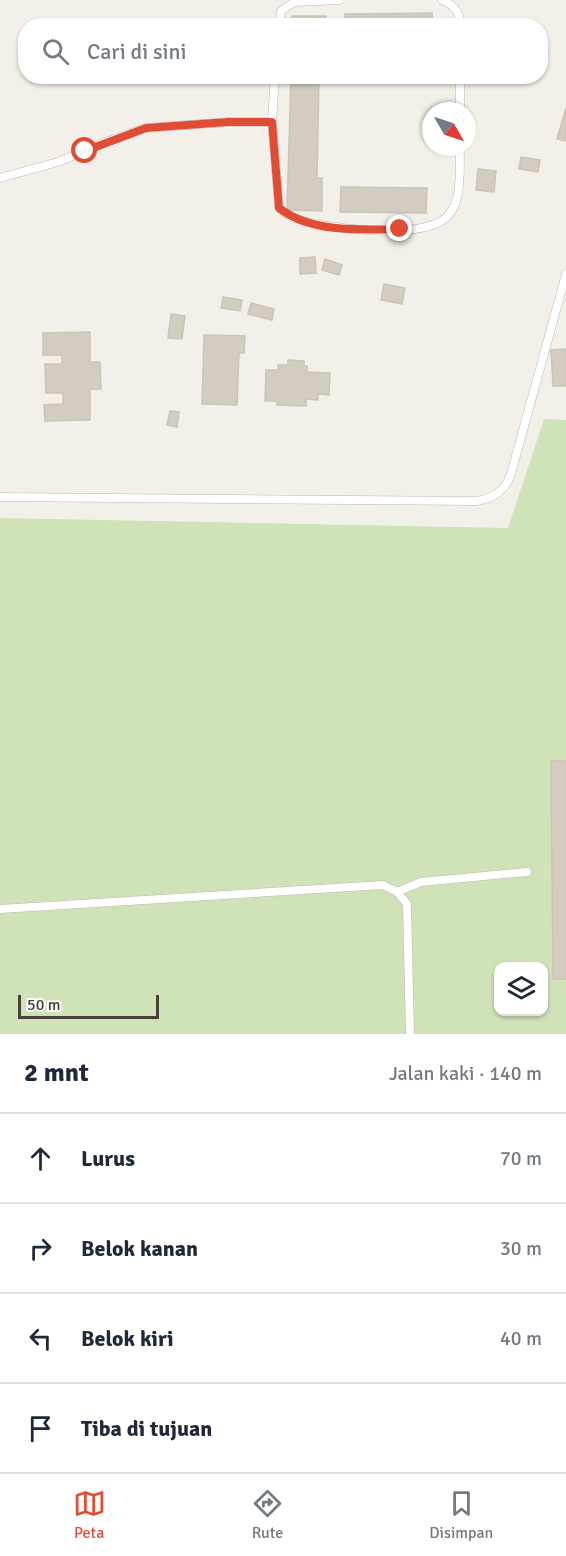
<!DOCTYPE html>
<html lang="id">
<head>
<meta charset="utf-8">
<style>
  body { margin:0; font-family:Signika,sans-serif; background:#f2f2f3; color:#1f2937 }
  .controls { position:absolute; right:18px; bottom:18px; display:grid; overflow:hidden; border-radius:12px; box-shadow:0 2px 4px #0004 }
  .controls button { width:54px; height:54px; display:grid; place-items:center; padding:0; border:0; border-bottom:2px solid #e0e1e3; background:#fff; color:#1f2937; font:30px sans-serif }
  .compass { position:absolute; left:422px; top:102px; width:54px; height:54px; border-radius:50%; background:#fff; box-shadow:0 2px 4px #0004; rotate:129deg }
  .scale { position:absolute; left:18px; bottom:15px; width:141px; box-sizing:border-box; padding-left:6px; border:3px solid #464139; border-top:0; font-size:16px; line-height:21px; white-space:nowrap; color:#464139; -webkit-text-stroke:4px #fff; paint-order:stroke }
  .stop { position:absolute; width:18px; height:18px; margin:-14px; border:4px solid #e04d34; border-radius:50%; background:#fff }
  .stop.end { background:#e04d34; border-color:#fff; box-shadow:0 2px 6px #0008 }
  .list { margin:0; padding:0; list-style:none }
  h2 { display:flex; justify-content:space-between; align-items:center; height:78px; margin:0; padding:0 24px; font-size:26px }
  h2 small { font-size:20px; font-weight:400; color:#747a83 }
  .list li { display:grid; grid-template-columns:39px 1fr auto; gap:18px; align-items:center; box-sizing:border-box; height:90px; padding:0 24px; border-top:2px solid #e0e1e3 }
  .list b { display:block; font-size:22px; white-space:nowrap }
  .list em { font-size:20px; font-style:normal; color:#747a83 }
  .icon { flex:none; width:33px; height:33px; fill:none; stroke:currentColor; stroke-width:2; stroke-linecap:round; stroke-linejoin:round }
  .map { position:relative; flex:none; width:566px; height:1034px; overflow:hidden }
  .search { position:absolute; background:#fff; box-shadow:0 2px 4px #0004; left:18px; right:18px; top:18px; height:66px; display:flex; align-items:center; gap:15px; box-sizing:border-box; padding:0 21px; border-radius:24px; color:#747a83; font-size:22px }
  .sheet { height:438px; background:#fff }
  nav { display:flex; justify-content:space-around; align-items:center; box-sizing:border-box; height:84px; border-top:2px solid #e0e1e3; background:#fff; font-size:16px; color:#747a83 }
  nav a { display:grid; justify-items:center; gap:3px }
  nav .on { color:#e04d34 }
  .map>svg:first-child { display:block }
  .green { fill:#cfe2b8; fill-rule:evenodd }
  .building { fill:#d3ccc1; stroke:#cdc4b5; stroke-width:1.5 }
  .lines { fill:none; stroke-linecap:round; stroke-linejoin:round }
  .service-casing { stroke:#bdb8ae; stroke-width:9 }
  .service { stroke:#fff; stroke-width:8 }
  .route { stroke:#e04d34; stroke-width:8 }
</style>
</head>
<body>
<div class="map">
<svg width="566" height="1034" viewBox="0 0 566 1034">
  <rect width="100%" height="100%" fill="#f3f0ea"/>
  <path class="green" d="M 544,419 L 566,420 L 566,1034 L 0,1034 L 0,518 L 508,528 ZM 498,966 L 544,966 L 544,1011 L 498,1011 Z"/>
  <g class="building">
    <polygon points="432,13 433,26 346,26 345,14"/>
    <rect x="292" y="16" width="34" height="10"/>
    <polygon points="291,76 319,76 317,178 322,178 322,211 287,210"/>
    <polygon points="566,108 566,141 557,139"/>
    <polygon points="521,157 540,160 538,172 519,169"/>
    <polygon points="478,169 496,171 494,192 476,190"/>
    <polygon points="341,187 427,188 426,213 340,212"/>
    <polygon points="315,257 316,273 300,274 300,258"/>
    <polygon points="325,259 342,265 339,275 322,270"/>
    <polygon points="384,284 405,288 402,304 381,300"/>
    <polygon points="223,297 242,300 240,311 221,308"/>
    <polygon points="251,303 274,309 272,320 248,314"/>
    <polygon points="171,314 185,316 182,339 168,338"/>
    <polygon points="90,332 90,362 100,362 101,389 90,389 90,420 45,421 44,405 63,404 63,393 46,393 45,364 62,364 62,355 43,355 43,333"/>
    <polygon points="204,335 245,336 244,353 239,353 237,405 202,404"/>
    <polygon points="566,349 566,386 553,386 551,350"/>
    <polygon points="288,360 304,361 304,366 307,366 307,372 330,373 329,395 318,394 318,400 306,399 306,406 277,405 277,401 265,401 266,370 278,370 278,365 288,365"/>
    <polygon points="170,411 179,412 177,427 167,425"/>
    <polygon points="551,761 566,761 566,979 553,979"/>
  </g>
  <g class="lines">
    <g class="service-casing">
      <g id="service">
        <path d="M 442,0 C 454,5 461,12 460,26"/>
        <polyline points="279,26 281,11 294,2 339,0"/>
        <path d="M 275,76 L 272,122 L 279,208 C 284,212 288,216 294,218 C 325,229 415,239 443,220 C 464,206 459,169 460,147"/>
        <polyline points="460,111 460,76"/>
        <polyline points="0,178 58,162 109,141 145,128 228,122 272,122"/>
        <path d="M 0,497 L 477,501 C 494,498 505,491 511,474 L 566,274"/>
        <polyline points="397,892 421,882 527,872"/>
        <polyline points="0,909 383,885 397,892 407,904 410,1034"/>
      </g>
    </g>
    <use href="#service" class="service"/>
  </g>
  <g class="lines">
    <path class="route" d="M 85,151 L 146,128 L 228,122 L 272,122 L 279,208 C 311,233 362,230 400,229"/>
  </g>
</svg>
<div class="controls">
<button><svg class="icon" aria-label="layers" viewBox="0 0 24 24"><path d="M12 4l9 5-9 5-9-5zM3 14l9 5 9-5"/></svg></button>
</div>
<svg class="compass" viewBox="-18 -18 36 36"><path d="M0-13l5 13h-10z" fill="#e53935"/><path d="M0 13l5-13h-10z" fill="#747a83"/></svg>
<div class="scale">50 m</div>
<div class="stop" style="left:85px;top:151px"></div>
<div class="stop end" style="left:400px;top:229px"></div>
<div class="search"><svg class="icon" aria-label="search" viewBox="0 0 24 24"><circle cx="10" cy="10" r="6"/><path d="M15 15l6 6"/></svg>Cari di sini</div>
</div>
<section class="sheet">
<h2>2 mnt<small>Jalan kaki · 140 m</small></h2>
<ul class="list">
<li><svg class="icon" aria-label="ahead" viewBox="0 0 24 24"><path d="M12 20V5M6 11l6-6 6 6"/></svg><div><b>Lurus</b></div><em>70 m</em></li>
<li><svg class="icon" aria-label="right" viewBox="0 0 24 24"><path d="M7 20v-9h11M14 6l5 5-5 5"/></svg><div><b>Belok kanan</b></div><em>30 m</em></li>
<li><svg class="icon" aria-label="left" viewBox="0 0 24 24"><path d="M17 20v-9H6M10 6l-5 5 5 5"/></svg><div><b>Belok kiri</b></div><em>40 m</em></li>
<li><svg class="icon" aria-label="arrive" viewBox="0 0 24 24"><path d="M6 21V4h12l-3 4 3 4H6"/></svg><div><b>Tiba di tujuan</b></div></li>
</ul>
</section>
<nav>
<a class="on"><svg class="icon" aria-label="map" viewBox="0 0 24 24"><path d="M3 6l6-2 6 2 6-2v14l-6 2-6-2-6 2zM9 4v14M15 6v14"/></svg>Peta</a>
<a><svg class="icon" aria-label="directions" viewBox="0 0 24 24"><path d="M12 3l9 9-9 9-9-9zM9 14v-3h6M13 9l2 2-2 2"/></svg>Rute</a>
<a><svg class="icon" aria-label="saved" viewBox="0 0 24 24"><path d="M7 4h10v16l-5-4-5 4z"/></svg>Disimpan</a>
</nav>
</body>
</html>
